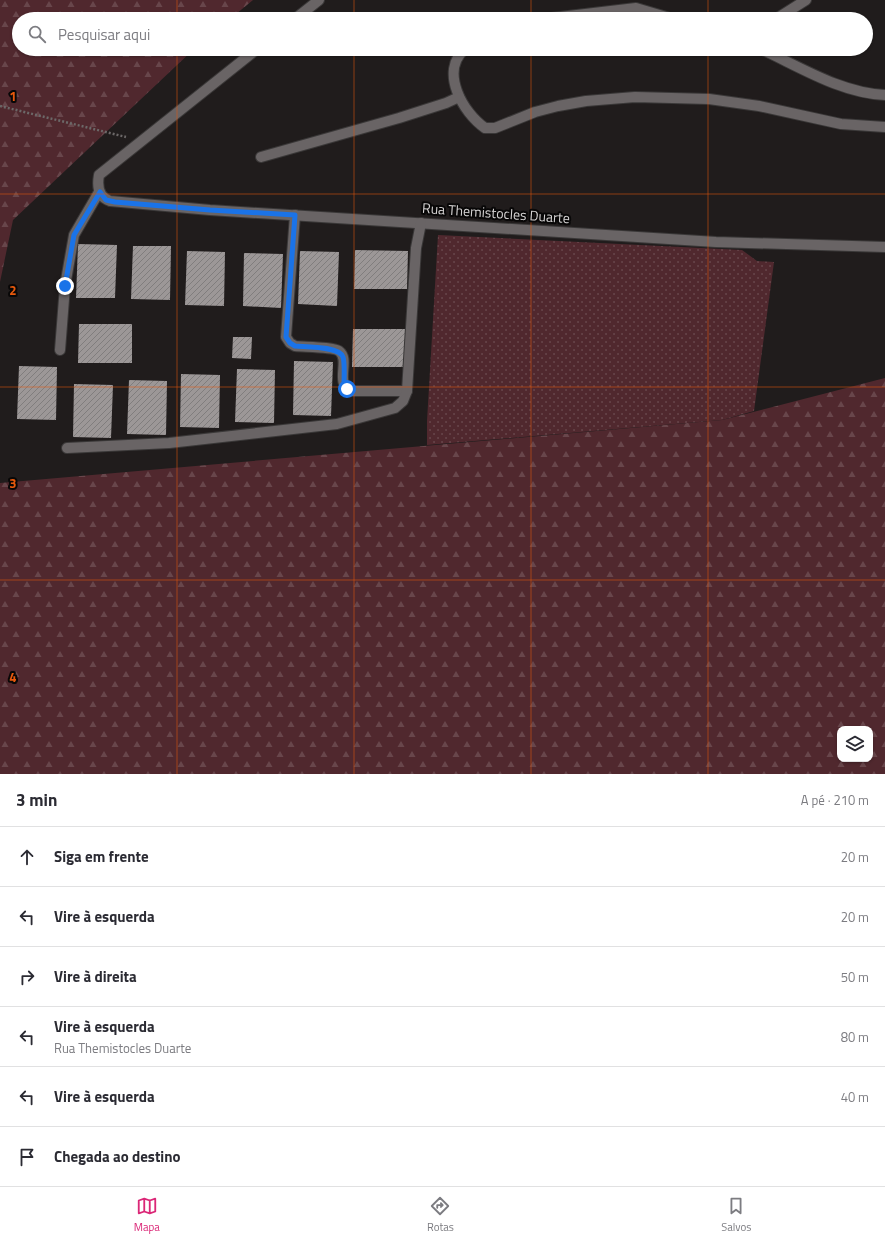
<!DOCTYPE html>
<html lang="pt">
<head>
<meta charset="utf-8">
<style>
  body { margin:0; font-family:"Titillium Web",sans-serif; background:#f7f7f7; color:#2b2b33 }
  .controls { position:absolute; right:12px; bottom:12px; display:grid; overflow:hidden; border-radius:8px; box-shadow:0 1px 3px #0004 }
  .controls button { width:36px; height:36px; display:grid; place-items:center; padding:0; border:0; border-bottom:1px solid #e1e1e2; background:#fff; color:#2b2b33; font:20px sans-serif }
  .stop { position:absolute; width:12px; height:12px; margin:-9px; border:3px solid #1a73e8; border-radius:50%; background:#fff }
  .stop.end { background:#1a73e8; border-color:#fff; box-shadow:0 1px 4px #0008 }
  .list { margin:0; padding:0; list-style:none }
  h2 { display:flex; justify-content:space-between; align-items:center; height:52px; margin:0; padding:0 16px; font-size:17px }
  h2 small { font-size:13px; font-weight:400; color:#7c7c81 }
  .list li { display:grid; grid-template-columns:26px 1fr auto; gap:12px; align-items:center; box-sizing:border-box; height:60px; padding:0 16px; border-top:1px solid #e1e1e2 }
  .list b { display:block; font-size:15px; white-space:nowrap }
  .list p { margin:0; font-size:13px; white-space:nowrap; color:#7c7c81 }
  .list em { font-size:13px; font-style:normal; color:#7c7c81 }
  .icon { flex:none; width:22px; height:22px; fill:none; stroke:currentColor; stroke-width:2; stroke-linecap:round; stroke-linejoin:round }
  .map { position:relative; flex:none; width:885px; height:774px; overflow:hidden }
  .search { position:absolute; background:#fff; box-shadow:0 1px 3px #0004; left:12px; right:12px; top:12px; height:44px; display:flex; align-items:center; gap:10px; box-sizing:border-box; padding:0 14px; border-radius:22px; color:#7c7c81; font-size:15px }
  .sheet { height:412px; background:#fff }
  nav { display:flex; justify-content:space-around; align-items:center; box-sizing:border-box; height:56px; border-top:1px solid #e1e1e2; background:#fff; font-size:11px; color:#7c7c81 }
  nav a { display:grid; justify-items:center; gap:2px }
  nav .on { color:#db2777 }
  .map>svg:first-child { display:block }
  .forest { fill:url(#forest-firs); fill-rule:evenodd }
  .park { fill:url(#park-dots) }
  .building { fill:url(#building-hatch) }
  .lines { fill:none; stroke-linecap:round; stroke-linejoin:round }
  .minor-casing { stroke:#3a3838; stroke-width:12 }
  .path { stroke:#6c6868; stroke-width:2.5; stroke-dasharray:2 2; stroke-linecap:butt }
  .minor { stroke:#696465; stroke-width:10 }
  .route { stroke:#1a73e8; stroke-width:5 }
  .grid { fill:none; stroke:#e8590c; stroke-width:1; stroke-opacity:0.55 }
  .labels { text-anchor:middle; stroke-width:4; stroke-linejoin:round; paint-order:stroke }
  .street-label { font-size:14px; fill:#d7d5d5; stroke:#080707 }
  .grid-label { font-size:13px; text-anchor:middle; font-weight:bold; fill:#e8590c; stroke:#080707; stroke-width:4; stroke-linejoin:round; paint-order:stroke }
</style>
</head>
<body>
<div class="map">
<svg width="885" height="774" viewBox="0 0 885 774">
  <defs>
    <pattern id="forest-firs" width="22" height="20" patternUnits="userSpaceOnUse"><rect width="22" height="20" fill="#50282e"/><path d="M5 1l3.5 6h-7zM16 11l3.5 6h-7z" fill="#68464b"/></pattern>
    <pattern id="park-dots" width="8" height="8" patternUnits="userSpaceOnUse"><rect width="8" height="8" fill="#50282e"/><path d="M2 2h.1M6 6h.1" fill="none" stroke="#68464b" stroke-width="1.8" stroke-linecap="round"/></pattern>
    <pattern id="building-hatch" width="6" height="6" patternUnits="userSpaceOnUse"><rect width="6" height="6" fill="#9c9797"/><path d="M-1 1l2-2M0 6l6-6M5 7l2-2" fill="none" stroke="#807d7d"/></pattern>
  </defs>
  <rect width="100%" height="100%" fill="#201c1c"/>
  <g class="forest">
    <polygon points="0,0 253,0 230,19 19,19 19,49 194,49 13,220 0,282"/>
    <path d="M 885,378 L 885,774 L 0,774 L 0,483 L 722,420 ZM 840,729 L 870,729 L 870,759 L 840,759 Z"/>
  </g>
  <polygon class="park" points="438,235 742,250 757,261 774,262 754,411 722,420 427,445 427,421"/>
  <g class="building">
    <polygon points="78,244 117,245 115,298 76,298"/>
    <polygon points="133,246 171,246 170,300 131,299"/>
    <polygon points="355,250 408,251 407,289 354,289"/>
    <polygon points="187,251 225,252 224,306 185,305"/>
    <polygon points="300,251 339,252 337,306 298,304"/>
    <polygon points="244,253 283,254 281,308 243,306"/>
    <polygon points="79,324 132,324 132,363 78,363"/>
    <polygon points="353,329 406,329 405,367 352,367"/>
    <polygon points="233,337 252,337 251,359 232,358"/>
    <polygon points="294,361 333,362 331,416 293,415"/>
    <polygon points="19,366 57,367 56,420 17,419"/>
    <polygon points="237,369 275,370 274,423 235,422"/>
    <polygon points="181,374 220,375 219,428 180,427"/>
    <polygon points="129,380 167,381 166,435 127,434"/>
    <polygon points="74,384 113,385 111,438 73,437"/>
  </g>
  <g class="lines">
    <g class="minor-casing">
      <g id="minor">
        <polyline points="295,19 319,0"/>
        <polyline points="543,19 636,8 673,19"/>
        <polyline points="776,19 806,0"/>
        <path d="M 257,49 L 99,175 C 97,186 98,197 110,201 L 210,210 L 716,242 L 885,247"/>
        <path d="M 465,49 C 439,71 463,113 485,128 L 495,128 L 535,112 L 558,106 L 586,101 L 635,97 L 709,99 L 759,106 L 841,124 L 885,127"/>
        <path d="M 761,49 C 800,67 841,93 885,95"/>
        <polyline points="261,157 399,118 446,103 459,97"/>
        <path d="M 295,215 L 286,337 L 290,343 L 295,346 C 304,347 334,347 339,351 C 351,360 334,383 351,391 L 407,391"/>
        <polyline points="60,350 65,286 74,235 99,192"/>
        <polyline points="67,448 169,443 337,424 395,408 403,401 407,391 416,248 421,223"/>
      </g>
    </g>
    <polyline class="path" points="0,106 126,137"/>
    <use href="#minor" class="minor"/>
  </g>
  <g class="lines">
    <path class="route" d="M 65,286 L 74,235 L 100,192 L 106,200 L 115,202 L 210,210 L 295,215 L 286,337 L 290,343 L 295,346 C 306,347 339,346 343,357 C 345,363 344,378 344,385 L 347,389"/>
  </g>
  <path class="grid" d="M 177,0 L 177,19M 354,0 L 354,19M 531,0 L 531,19M 708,0 L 708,19M 177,49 L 177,774M 354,49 L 354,774M 531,49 L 531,774M 708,49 L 708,774M 0,194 L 885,194M 0,387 L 885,387M 0,580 L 885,580"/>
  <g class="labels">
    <g class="street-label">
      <text transform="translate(496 213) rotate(4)" y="5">Rua Themistocles Duarte</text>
    </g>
  </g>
  <g class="grid-label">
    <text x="13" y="101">1</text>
    <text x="13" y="295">2</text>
    <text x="13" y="488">3</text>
    <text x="13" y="682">4</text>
  </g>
</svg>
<div class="controls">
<button><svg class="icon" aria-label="layers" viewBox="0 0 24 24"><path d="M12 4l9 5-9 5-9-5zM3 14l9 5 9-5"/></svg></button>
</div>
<div class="stop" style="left:347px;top:389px"></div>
<div class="stop end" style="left:65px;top:286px"></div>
<div class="search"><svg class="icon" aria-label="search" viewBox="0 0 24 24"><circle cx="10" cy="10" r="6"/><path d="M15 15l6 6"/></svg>Pesquisar aqui</div>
</div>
<section class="sheet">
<h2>3 min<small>A pé · 210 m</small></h2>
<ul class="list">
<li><svg class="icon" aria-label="ahead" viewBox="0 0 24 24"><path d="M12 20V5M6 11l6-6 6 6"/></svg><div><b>Siga em frente</b></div><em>20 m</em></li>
<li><svg class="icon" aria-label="left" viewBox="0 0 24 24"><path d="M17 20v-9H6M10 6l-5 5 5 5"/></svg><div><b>Vire à esquerda</b></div><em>20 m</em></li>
<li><svg class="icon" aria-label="right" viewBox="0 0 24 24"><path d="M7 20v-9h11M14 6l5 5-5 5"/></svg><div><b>Vire à direita</b></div><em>50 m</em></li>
<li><svg class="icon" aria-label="left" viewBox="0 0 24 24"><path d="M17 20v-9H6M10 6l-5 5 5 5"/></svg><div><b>Vire à esquerda</b><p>Rua Themistocles Duarte</p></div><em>80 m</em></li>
<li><svg class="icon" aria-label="left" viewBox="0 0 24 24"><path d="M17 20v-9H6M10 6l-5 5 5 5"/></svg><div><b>Vire à esquerda</b></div><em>40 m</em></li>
<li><svg class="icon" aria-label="arrive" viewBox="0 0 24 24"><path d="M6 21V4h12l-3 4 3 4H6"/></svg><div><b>Chegada ao destino</b></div></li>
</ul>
</section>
<nav>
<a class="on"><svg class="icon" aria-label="map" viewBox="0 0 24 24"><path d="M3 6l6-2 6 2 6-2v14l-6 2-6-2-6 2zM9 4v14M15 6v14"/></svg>Mapa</a>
<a><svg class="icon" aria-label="directions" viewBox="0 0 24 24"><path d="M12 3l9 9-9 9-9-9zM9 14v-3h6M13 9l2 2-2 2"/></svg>Rotas</a>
<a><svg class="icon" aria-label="saved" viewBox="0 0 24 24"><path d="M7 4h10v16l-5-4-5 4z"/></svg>Salvos</a>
</nav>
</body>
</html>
